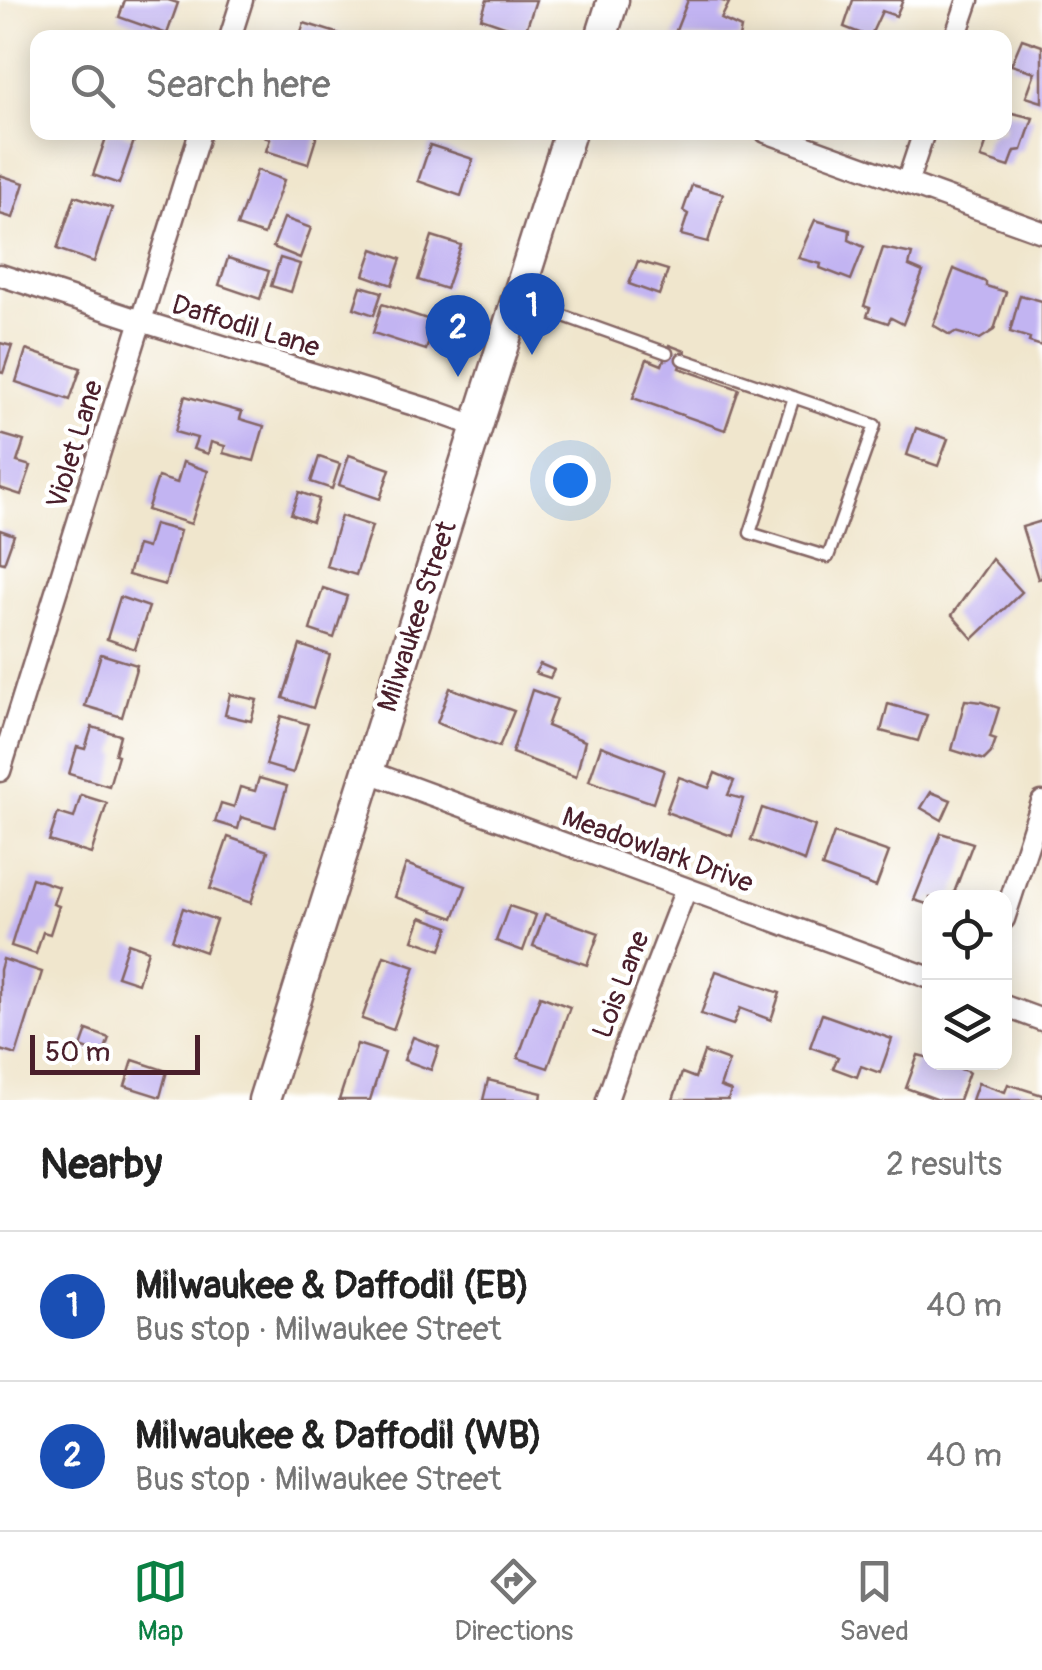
<!DOCTYPE html>
<html lang="en">
<head>
<meta charset="utf-8">
<style>
  body { margin:0; font-family:Pangolin,sans-serif; background:#f2f2f2; color:#222 }
  .controls { position:absolute; right:30px; bottom:30px; display:grid; overflow:hidden; border-radius:20px; box-shadow:0 5px 25px #0003 }
  .controls button { width:90px; height:90px; display:grid; place-items:center; padding:0; border:0; border-bottom:2px solid #e0e0e0; background:#fff; color:#222; font:50px sans-serif }
  .scale { position:absolute; left:30px; bottom:25px; width:170px; box-sizing:border-box; padding-left:10px; border:5px solid #4a1f2b; border-top:0; font-size:28px; line-height:35px; white-space:nowrap; color:#4a1f2b; -webkit-text-stroke:8px #fff; paint-order:stroke }
  .you { position:absolute; left:570px; top:480px; width:35px; height:35px; margin:-25px; border:8px solid #fff; border-radius:50%; background:#1a73e8; box-shadow:0 0 0 15px #1a73e833 }
  .badge { display:grid; place-items:center; width:65px; height:65px; border-radius:50%; background:#0b8043; color:#fff; font-size:32px; font-weight:700 }
  .pin { position:absolute; translate:-50% -82px; filter:drop-shadow(0 2px 5px #0008) }
  .pin::after { content:''; position:absolute; top:52px; width:35px; height:30px; background:inherit; clip-path:polygon(0 0,100% 0,50% 100%) }
  .list { margin:0; padding:0; list-style:none }
  h2 { display:flex; justify-content:space-between; align-items:center; height:130px; margin:0; padding:0 40px; font-size:42px }
  h2 small { font-size:32px; font-weight:400; color:#767676 }
  .list li { display:grid; grid-template-columns:65px 1fr auto; gap:30px; align-items:center; box-sizing:border-box; height:150px; padding:0 40px; border-top:2px solid #e0e0e0 }
  .list b { display:block; font-size:38px; white-space:nowrap }
  .list p { margin:0; font-size:32px; white-space:nowrap; color:#767676 }
  .list em { font-size:32px; font-style:normal; color:#767676 }
  .icon { flex:none; width:55px; height:55px; fill:none; stroke:currentColor; stroke-width:2; stroke-linecap:round; stroke-linejoin:round }
  .map { position:relative; flex:none; width:1042px; height:1100px; overflow:hidden }
  .search { position:absolute; background:#fff; box-shadow:0 5px 25px #0003; left:30px; right:30px; top:30px; height:110px; display:flex; align-items:center; gap:25px; box-sizing:border-box; padding:0 35px; border-radius:20px; color:#767676; font-size:38px }
  .sheet { height:430px; background:#fff }
  nav { display:flex; justify-content:space-around; align-items:center; box-sizing:border-box; height:140px; border-top:2px solid #e0e0e0; background:#fff; font-size:28px; color:#767676 }
  nav a { display:grid; justify-items:center; gap:5px }
  nav .on { color:#0b8043 }
  .map>svg:first-child { display:block }
  .building { fill:#c2b4f2 }
  .lines { fill:none; stroke-linecap:round; stroke-linejoin:round }
  .lane-casing { stroke:#846564; stroke-width:15 }
  .street-casing { stroke:#846564; stroke-width:25 }
  .secondary-casing { stroke:#846564; stroke-width:35 }
  .lane { stroke:#fff; stroke-width:10 }
  .street { stroke:#fff; stroke-width:20 }
  .secondary { stroke:#fff; stroke-width:30 }
  .labels { text-anchor:middle; stroke-width:9; stroke-linejoin:round; paint-order:stroke }
  .street-label { font-size:28px; fill:#4a1f2b; stroke:#fff }
</style>
</head>
<body>
<div class="map">
<svg width="1042" height="1100" viewBox="0 0 1042 1100">
  <rect width="100%" height="100%" fill="#fff"/>
  <filter id="ink" filterUnits="userSpaceOnUse"><feTurbulence type="fractalNoise" baseFrequency=".01" numOctaves="2"/><feDisplacementMap in="SourceGraphic" scale="20" xChannelSelector="R" yChannelSelector="G"/><feConvolveMatrix kernelMatrix="1 2 1 2 8 2 1 2 1" color-interpolation-filters="sRGB"/></filter>
  <filter id="wash" filterUnits="userSpaceOnUse"><feTurbulence type="fractalNoise" baseFrequency=".0048" numOctaves="4" result="noise"/><feDisplacementMap in="SourceGraphic" scale="40" xChannelSelector="R" yChannelSelector="G"/><feGaussianBlur stdDeviation="2.25" result="paint"/><feColorMatrix in="noise" values="0 0 0 0 0 0 0 0 0 0 0 0 0 0 0 0 0 1.4 0 .05"/><feComposite in="paint" operator="in"/></filter>
  <g filter="url(#wash)">
    <rect width="100%" height="100%" fill="#f0e6cd"/>
    <g id="blocks">
      <g class="building">
        <polygon points="125,0 168,0 178,3 167,34 119,17"/>
        <polygon points="487,0 536,0 525,33 481,18"/>
        <polygon points="688,0 719,0 729,3 721,19 741,28 739,38 673,38"/>
        <polygon points="853,0 903,0 896,16 882,11 870,37 844,27"/>
        <polygon points="304,23 340,34 339,38 299,38"/>
        <polygon points="1022,39 1042,46 1042,102 1026,97 1035,72 1011,65"/>
        <polygon points="1004,111 1033,118 1022,150 1015,151 1009,167 981,158 988,138 991,138 993,132 1004,132"/>
        <polygon points="108,132 119,132 135,138 119,184 93,175"/>
        <polygon points="266,132 318,132 308,164 266,151 270,139 264,137"/>
        <polygon points="430,145 473,159 461,196 418,181"/>
        <polygon points="257,170 284,180 264,235 237,226"/>
        <polygon points="0,175 24,183 13,218 0,214"/>
        <polygon points="692,185 723,194 708,242 681,235 688,214 683,211"/>
        <polygon points="75,196 112,208 94,262 57,249"/>
        <polygon points="284,218 311,228 300,258 273,247"/>
        <polygon points="815,220 850,230 849,240 864,247 851,280 820,268 821,264 798,258"/>
        <polygon points="432,236 461,245 446,289 418,280"/>
        <polygon points="883,248 912,254 909,266 923,272 903,324 891,318 888,323 867,316 870,308 864,306"/>
        <polygon points="373,249 401,259 392,285 364,275"/>
        <polygon points="228,258 269,271 260,299 219,285"/>
        <polygon points="280,258 300,264 291,292 271,286"/>
        <polygon points="638,261 668,270 659,295 629,284"/>
        <polygon points="954,269 986,282 986,286 1006,292 994,330 980,339 955,332 950,335 933,325"/>
        <polygon points="361,286 382,292 374,315 354,308"/>
        <polygon points="1020,295 1042,301 1042,346 1029,342 1030,338 1010,332"/>
        <polygon points="382,304 436,322 426,350 373,333"/>
        <polygon points="0,343 12,346 3,373 0,372"/>
        <polygon points="669,345 685,351 679,368 739,389 725,430 633,398 647,359 662,365"/>
        <polygon points="26,350 81,368 70,400 16,382"/>
        <polygon points="185,396 242,412 240,419 264,426 254,461 223,453 225,446 211,442 208,454 193,449 197,438 175,432"/>
        <polygon points="916,428 948,439 938,466 907,455"/>
        <polygon points="0,434 24,441 17,462 31,466 21,495 0,488"/>
        <polygon points="349,455 390,469 380,499 339,485"/>
        <polygon points="319,457 340,464 332,489 311,482"/>
        <polygon points="183,462 208,471 191,524 147,510 158,477 177,483"/>
        <polygon points="299,492 319,499 312,522 291,514"/>
        <polygon points="341,516 372,526 356,575 326,566"/>
        <polygon points="1042,521 1042,578 1038,579 1022,527"/>
        <polygon points="154,524 180,531 165,585 128,575 137,545 147,548"/>
        <polygon points="0,530 14,535 4,563 0,562"/>
        <polygon points="992,559 1022,592 973,639 952,615"/>
        <polygon points="323,588 347,596 334,638 310,630"/>
        <polygon points="120,597 149,607 135,649 107,639"/>
        <polygon points="300,645 330,655 313,708 283,698"/>
        <polygon points="101,654 137,665 122,717 85,706"/>
        <polygon points="540,664 554,670 550,678 535,673"/>
        <polygon points="450,688 514,711 499,747 437,723"/>
        <polygon points="532,690 557,699 547,726 585,741 576,777 512,753"/>
        <polygon points="230,694 257,700 251,721 225,715"/>
        <polygon points="965,700 982,702 999,708 990,737 996,739 991,753 984,760 952,750"/>
        <polygon points="888,704 927,715 918,741 881,731"/>
        <polygon points="281,716 308,724 293,773 266,765"/>
        <polygon points="92,727 120,735 115,754 118,755 109,786 69,774 77,747 85,749"/>
        <polygon points="601,746 664,770 653,803 589,781"/>
        <polygon points="715,773 734,781 728,795 743,799 732,836 666,812 679,777 709,788"/>
        <polygon points="259,778 287,786 275,827 241,817 238,829 215,822 221,803 234,807 240,787 255,791"/>
        <polygon points="931,792 951,800 942,820 921,808"/>
        <polygon points="81,795 107,803 91,854 49,841 58,813 74,818"/>
        <polygon points="762,808 815,826 804,861 751,840"/>
        <polygon points="834,833 889,852 876,887 822,867"/>
        <polygon points="941,833 973,843 952,898 930,898 930,905 914,900"/>
        <polygon points="228,837 268,851 251,903 210,889"/>
        <polygon points="406,864 466,886 454,918 395,897"/>
        <polygon points="32,878 59,887 53,904 59,906 50,934 43,932 36,954 11,946"/>
        <polygon points="509,906 536,915 523,951 496,941"/>
        <polygon points="183,908 216,920 205,952 172,940"/>
        <polygon points="545,914 599,933 587,965 533,946"/>
        <polygon points="421,917 449,927 441,950 413,940"/>
        <polygon points="128,943 148,950 138,983 117,976"/>
        <polygon points="384,956 415,967 393,1030 362,1019"/>
        <polygon points="3,959 42,972 16,1055 0,1050 0,970"/>
        <polygon points="716,971 780,993 771,1020 740,1008 733,1025 701,1014"/>
        <polygon points="540,996 570,1007 548,1068 518,1058"/>
        <polygon points="822,1014 892,1039 880,1073 861,1066 857,1077 833,1068 838,1057 810,1047"/>
        <polygon points="87,1030 109,1038 103,1055 81,1047"/>
        <polygon points="413,1037 439,1047 431,1070 404,1060"/>
        <polygon points="357,1044 385,1053 370,1100 339,1100"/>
        <polygon points="704,1052 729,1061 720,1087 731,1091 728,1100 673,1100 682,1073 695,1078"/>
        <polygon points="918,1055 930,1058 930,1062 941,1062 969,1072 959,1100 939,1100 906,1088"/>
        <polygon points="133,1060 167,1071 160,1097 125,1086"/>
        <polygon points="488,1080 542,1093 541,1100 483,1100"/>
        <polygon points="978,1083 1005,1092 1008,1084 1042,1095 1042,1100 972,1100"/>
      </g>
    </g>
  </g>
  <g filter="url(#ink)">
    <use href="#blocks" fill-opacity="0" stroke="#846564" stroke-width="2.5"/>
    <g class="lines">
      <g class="lane-casing">
        <g id="lane">
          <polyline points="522,301 667,353"/>
          <polyline points="682,359 875,425 828,557 750,533 794,397"/>
        </g>
      </g>
      <g class="street-casing">
        <g id="street">
          <polyline points="230,38 242,0"/>
          <polyline points="955,38 968,0"/>
          <polyline points="766,132 1042,232"/>
          <polyline points="907,183 924,132"/>
          <polyline points="0,275 141,321 434,411 476,426"/>
          <polyline points="0,771 200,132"/>
          <polyline points="367,771 930,978"/>
          <polyline points="1004,919 1042,802"/>
          <polyline points="1004,1006 1042,1020"/>
          <polyline points="607,1100 627,1042 686,889"/>
        </g>
      </g>
      <g class="secondary-casing">
        <g id="secondary">
          <polyline points="601,38 613,0"/>
          <polyline points="264,1100 570,132"/>
        </g>
      </g>
      <use href="#lane" class="lane"/>
      <use href="#street" class="street"/>
      <use href="#secondary" class="secondary"/>
    </g>
  </g>
  <g class="labels">
    <g class="street-label">
      <text transform="translate(246 325) rotate(17)" y="10">Daffodil Lane</text>
      <text transform="translate(74 444) rotate(-73)" y="10">Violet Lane</text>
      <text transform="translate(416 616) rotate(-72)" y="10">Milwaukee Street</text>
      <text transform="translate(658 849) rotate(20)" y="10">Meadowlark Drive</text>
      <text transform="translate(620 984) rotate(-69)" y="10">Lois Lane</text>
    </g>
  </g>
</svg>
<div class="controls">
<button><svg class="icon" aria-label="locate" viewBox="0 0 24 24"><circle cx="12" cy="12" r="6"/><path d="M12 2v4M12 18v4M2 12h4M18 12h4"/></svg></button>
<button><svg class="icon" aria-label="layers" viewBox="0 0 24 24"><path d="M12 4l9 5-9 5-9-5zM3 14l9 5 9-5"/></svg></button>
</div>
<div class="scale">50 m</div>
<div class="you"></div>
<div class="pin badge" style="left:532px;top:355px;background:#1a4fb4">1</div>
<div class="pin badge" style="left:458px;top:377px;background:#1a4fb4">2</div>
<div class="search"><svg class="icon" aria-label="search" viewBox="0 0 24 24"><circle cx="10" cy="10" r="6"/><path d="M15 15l6 6"/></svg>Search here</div>
</div>
<section class="sheet">
<h2>Nearby<small>2 results</small></h2>
<ul class="list">
<li><span class="badge" style="background:#1a4fb4">1</span><div><b>Milwaukee &amp; Daffodil (EB)</b><p>Bus stop · Milwaukee Street</p></div><em>40 m</em></li>
<li><span class="badge" style="background:#1a4fb4">2</span><div><b>Milwaukee &amp; Daffodil (WB)</b><p>Bus stop · Milwaukee Street</p></div><em>40 m</em></li>
</ul>
</section>
<nav>
<a class="on"><svg class="icon" aria-label="map" viewBox="0 0 24 24"><path d="M3 6l6-2 6 2 6-2v14l-6 2-6-2-6 2zM9 4v14M15 6v14"/></svg>Map</a>
<a><svg class="icon" aria-label="directions" viewBox="0 0 24 24"><path d="M12 3l9 9-9 9-9-9zM9 14v-3h6M13 9l2 2-2 2"/></svg>Directions</a>
<a><svg class="icon" aria-label="saved" viewBox="0 0 24 24"><path d="M7 4h10v16l-5-4-5 4z"/></svg>Saved</a>
</nav>
</body>
</html>
